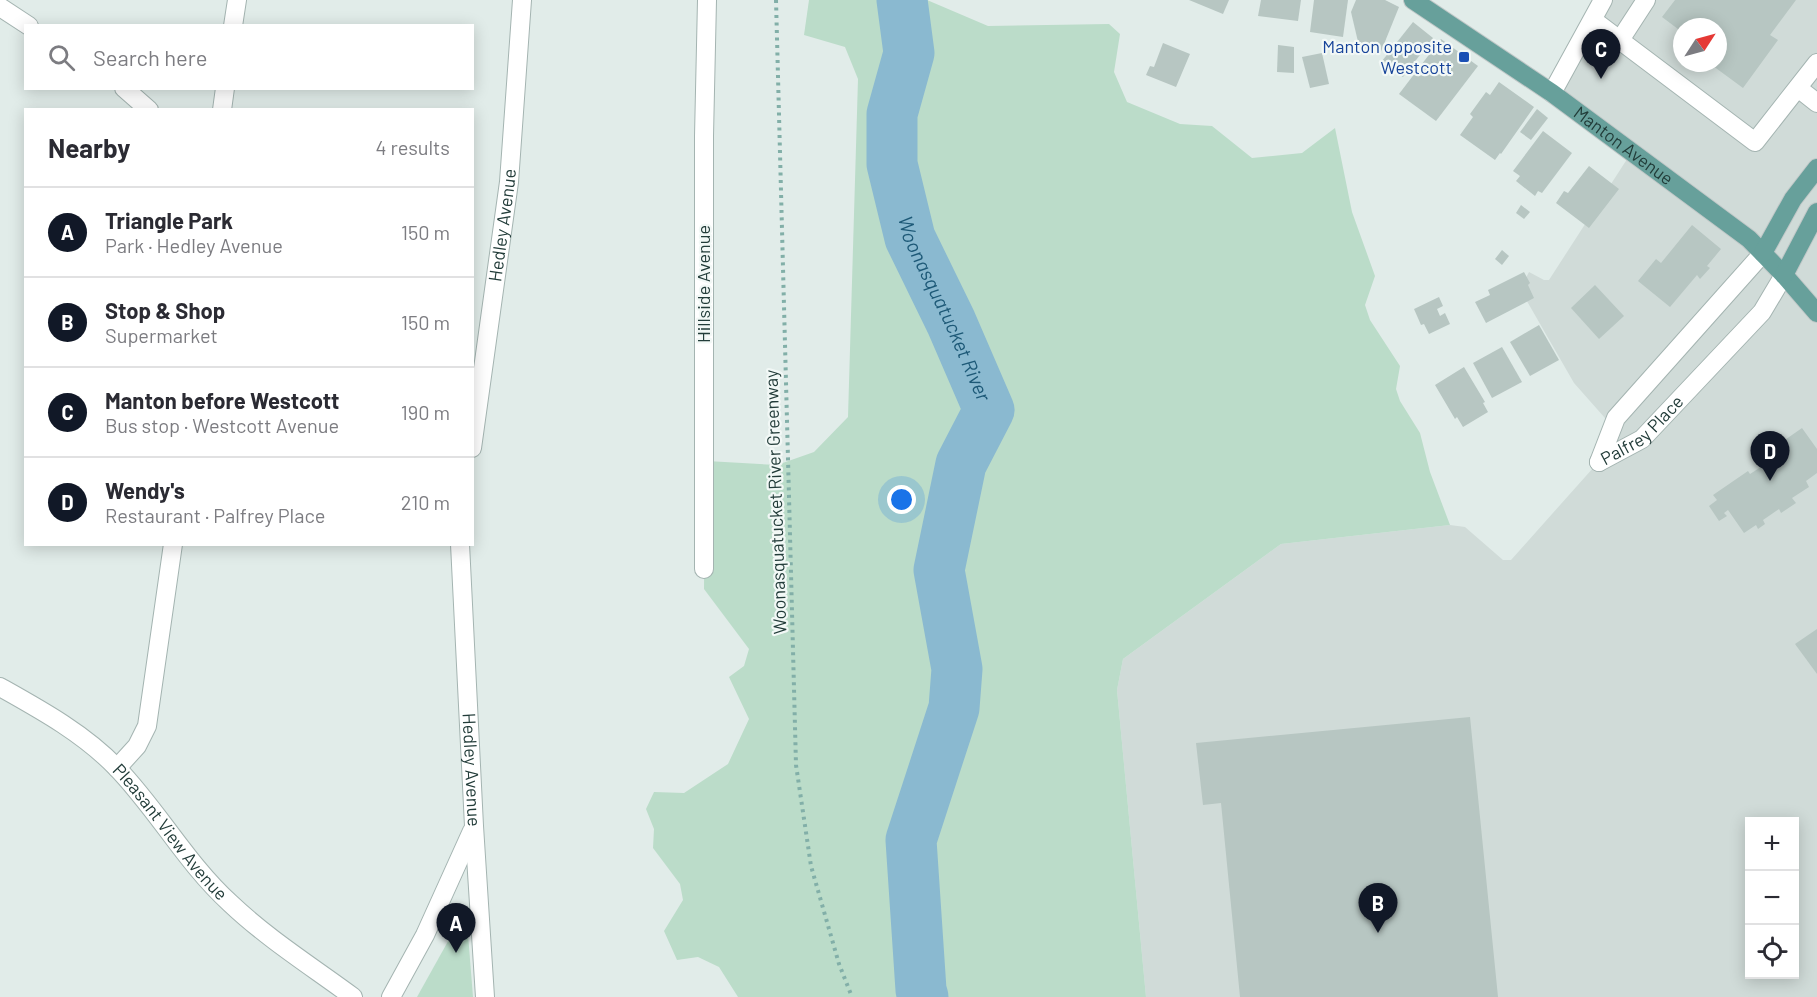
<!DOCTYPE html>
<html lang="en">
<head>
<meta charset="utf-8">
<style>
  body { margin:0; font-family:Barlow,sans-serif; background:#f7f7f7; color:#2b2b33 }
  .controls { position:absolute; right:18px; bottom:18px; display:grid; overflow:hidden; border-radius:0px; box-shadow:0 3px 15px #0003 }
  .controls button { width:54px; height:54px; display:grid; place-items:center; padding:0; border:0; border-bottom:2px solid #e1e1e2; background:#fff; color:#2b2b33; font:30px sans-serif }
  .compass { position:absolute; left:1673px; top:18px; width:54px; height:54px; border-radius:50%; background:#fff; box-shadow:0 3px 15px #0003; rotate:54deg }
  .you { position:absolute; left:902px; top:500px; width:21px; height:21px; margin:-15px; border:4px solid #fff; border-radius:50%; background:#1a73e8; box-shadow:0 0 0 9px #1a73e833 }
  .badge { display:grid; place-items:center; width:39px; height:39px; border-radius:50%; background:#111827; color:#fff; font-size:20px; font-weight:700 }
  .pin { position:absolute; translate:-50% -50px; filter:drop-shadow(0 2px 3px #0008) }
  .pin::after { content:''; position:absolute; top:32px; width:21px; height:18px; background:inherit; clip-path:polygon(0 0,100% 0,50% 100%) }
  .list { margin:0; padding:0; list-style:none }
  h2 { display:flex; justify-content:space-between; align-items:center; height:78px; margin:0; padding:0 24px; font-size:26px }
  h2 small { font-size:20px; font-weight:400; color:#7c7c81 }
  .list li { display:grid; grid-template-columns:39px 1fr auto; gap:18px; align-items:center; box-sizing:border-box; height:90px; padding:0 24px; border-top:2px solid #e1e1e2 }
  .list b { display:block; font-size:22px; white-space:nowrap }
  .list p { margin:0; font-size:20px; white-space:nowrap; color:#7c7c81 }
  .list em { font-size:20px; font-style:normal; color:#7c7c81 }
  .icon { flex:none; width:33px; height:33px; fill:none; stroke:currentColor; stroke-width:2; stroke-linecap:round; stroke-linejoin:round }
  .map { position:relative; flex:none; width:1817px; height:997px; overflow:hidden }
  .search { position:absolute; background:#fff; box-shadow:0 3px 15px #0003; left:24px; top:24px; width:450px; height:66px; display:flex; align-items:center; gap:15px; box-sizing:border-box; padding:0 21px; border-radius:0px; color:#7c7c81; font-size:22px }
  .panel { position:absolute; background:#fff; box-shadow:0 3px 15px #0003; left:24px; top:108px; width:450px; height:438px; border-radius:0px }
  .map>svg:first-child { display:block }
  .built { fill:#d0dbd8; fill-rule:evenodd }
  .green { fill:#bbdcc9 }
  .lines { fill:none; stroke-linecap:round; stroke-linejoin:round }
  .river { stroke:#8ab9d0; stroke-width:51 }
  .building { fill:#b7c6c2 }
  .minor-casing { stroke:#a4b4b1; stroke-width:20 }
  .major-casing { stroke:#c1c8c8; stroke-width:20 }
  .path { stroke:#82afa8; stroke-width:4; stroke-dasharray:3 4.5; stroke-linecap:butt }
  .minor { stroke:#fff; stroke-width:18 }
  .major { stroke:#67a09b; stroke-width:18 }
  .transit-dot { fill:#1a4fb4; stroke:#f2f8f6; stroke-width:2 }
  .labels { text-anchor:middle; stroke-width:4.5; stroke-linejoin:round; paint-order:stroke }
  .transit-label { font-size:18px; fill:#164399; stroke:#f2f8f6; text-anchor:end }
  .street-label { font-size:18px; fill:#223c39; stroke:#f2f8f6 }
  .water-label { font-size:20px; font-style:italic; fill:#1d5977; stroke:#f2f8f6 }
</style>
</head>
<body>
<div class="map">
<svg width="1817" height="997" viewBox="0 0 1817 997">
  <rect width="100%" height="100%" fill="#e1ece9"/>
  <path class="built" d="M 1605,0 L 1817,0 L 1817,997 L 1146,997 L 1117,690 L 1123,659 L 1281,544 L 1450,525 L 1465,527 L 1503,560 L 1511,560 L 1610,449 L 1620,435 L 1574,383 L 1520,289 L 1529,272 L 1544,280 L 1549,280 L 1631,153 L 1554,91 ZM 1682,27 L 1718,27 L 1718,63 L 1682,63 ZM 1750,822 L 1794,822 L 1794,974 L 1750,974 Z"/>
  <g class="green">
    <polygon points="809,0 927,0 988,26 1109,24 1120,34 1114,72 1127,102 1180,124 1212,126 1252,158 1302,153 1335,128 1352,212 1375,276 1365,305 1370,320 1400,366 1396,389 1400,401 1420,433 1430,472 1450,525 1281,544 1123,659 1117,690 1146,997 738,997 719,967 698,957 677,960 664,931 683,900 680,884 653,848 654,829 646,809 654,792 684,793 728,764 749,719 729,677 744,666 749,649 704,589 705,476 707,461 777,465 814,452 848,417 858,79 845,47 804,35"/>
    <polygon points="466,909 473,997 417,997"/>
  </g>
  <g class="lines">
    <path class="river" id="s1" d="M 902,0 L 909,53 L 892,114 L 892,164 L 910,238 L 951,322 L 989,410 L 961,464 L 939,570 L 957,669 L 954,708 L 911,840 L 921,990 L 923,997"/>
  </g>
  <g class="building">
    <polygon points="1189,0 1229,0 1223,14"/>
    <polygon points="1261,0 1301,0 1298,21 1258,16"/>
    <polygon points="1314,0 1348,0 1343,37 1310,32"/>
    <polygon points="1356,0 1385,0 1399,7 1380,54 1359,46 1351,12"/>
    <polygon points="1675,0 1796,0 1770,35 1778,40 1743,88 1709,63 1718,63 1718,27 1682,27 1682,32 1662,17"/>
    <polygon points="1413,22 1433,38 1403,77 1382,61"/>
    <polygon points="1441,39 1478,66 1436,121 1399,94"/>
    <polygon points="1163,43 1190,54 1176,87 1146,75 1150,66 1154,67"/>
    <polygon points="1278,45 1294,47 1294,73 1277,72"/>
    <polygon points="1322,53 1329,84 1310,88 1302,57"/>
    <polygon points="1499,82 1534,107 1501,154 1500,153 1495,160 1460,135 1473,117 1470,114 1486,92 1490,95"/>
    <polygon points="1537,109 1548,118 1531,140 1520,132"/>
    <polygon points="1543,131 1572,153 1542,193 1538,191 1535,196 1516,181 1520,176 1513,171"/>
    <polygon points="1589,166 1619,189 1589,228 1556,203 1564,191 1568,193"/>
    <polygon points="1521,205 1530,212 1524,219 1516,213"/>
    <polygon points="1692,225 1721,249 1707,266 1710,268 1700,279 1697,275 1670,307 1638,281 1656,259 1661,263"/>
    <polygon points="1502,250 1509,256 1502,265 1495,259"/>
    <polygon points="1524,272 1530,283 1528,285 1534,298 1486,323 1475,302 1490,295 1488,290"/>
    <polygon points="1595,285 1624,316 1599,339 1571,308"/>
    <polygon points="1439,297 1443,306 1437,309 1440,316 1445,313 1450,324 1429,334 1424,324 1421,325 1414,309"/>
    <polygon points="1539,325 1559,360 1530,376 1510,342"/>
    <polygon points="1502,347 1522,382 1492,398 1473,363"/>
    <polygon points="1464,367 1485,402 1483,403 1488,412 1463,427 1457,417 1455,419 1435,385"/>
    <polygon points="1802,428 1817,449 1817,473 1806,481 1809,487 1792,498 1796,503 1781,513 1779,509 1763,520 1765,524 1758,529 1756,525 1744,533 1728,510 1724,513 1727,516 1719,521 1709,506 1717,500 1713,495 1748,471 1750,474 1767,463 1762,456"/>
    <polygon points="1817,629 1817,674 1795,644"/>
    <polygon points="1470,717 1498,997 1240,997 1221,803 1203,805 1196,743"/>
  </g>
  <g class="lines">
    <g class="minor-casing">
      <g id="minor">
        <polyline points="0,7 29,26"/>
        <polyline points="1593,20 1755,142 1817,63"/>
        <polyline points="233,26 237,0"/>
        <polyline points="1620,40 1646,0"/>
        <polyline points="124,88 149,110"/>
        <polyline points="1798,88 1817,103"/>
        <polyline points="1552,93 1603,0"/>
        <polyline points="222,110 225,88"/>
        <path id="s2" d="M 472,448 L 509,182 L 522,0"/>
        <polyline points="1599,462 1616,418 1763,253"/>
        <path id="s3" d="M 1599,462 L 1642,439 L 1762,312 L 1784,275"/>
        <path id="s4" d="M 460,544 L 474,826 L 485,997"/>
        <polyline points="704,569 704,136 707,0"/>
        <path id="s5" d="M 0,687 C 41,710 83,733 116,767 C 157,809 186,863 230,903 C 268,939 311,966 353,997"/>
        <polyline points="117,768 137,746 147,726 173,544"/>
        <polyline points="391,997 425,935 472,831"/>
      </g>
    </g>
    <g class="major-casing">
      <g id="major">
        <path id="s6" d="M 1413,0 L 1552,93 L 1749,239 L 1784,275 L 1817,313"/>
        <polyline points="1763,253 1793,199 1817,168"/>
        <polyline points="1784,275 1817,212"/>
      </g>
    </g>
    <polyline class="path" points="776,0 796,765 811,866 839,964 852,997"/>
    <use href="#minor" class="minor"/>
    <use href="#major" class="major"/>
  </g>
  <rect class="transit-dot" x="1458" y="51" width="12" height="12" rx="3"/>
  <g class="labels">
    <g class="transit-label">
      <text x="1452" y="53">Manton opposite<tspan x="1452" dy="21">Westcott</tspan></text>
    </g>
    <g class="street-label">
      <text dy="6" stroke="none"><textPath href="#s6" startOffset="256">Manton Avenue</textPath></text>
      <text dy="6" stroke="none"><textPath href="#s2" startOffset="225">Hedley Avenue</textPath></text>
      <text transform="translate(704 284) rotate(-90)" y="6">Hillside Avenue</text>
      <text dy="6" stroke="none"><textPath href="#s3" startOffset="54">Palfrey Place</textPath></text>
      <text transform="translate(776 502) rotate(-92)" y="6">Woonasquatucket River Greenway</text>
      <text dy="6" stroke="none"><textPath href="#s4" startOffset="226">Hedley Avenue</textPath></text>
      <text dy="6" stroke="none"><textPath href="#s5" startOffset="226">Pleasant View Avenue</textPath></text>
    </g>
    <g class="water-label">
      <text dy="7" stroke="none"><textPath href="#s1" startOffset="321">Woonasquatucket River</textPath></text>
    </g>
  </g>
</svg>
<div class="controls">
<button>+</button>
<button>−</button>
<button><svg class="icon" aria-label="locate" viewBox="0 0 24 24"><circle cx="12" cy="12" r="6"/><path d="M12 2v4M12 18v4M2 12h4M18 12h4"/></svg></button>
</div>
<svg class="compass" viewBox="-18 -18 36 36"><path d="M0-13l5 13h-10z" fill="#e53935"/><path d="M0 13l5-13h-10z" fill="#7c7c81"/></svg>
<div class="you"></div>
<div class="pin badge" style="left:456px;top:953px">A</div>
<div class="pin badge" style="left:1378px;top:933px">B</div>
<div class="pin badge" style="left:1601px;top:79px">C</div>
<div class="pin badge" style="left:1770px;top:481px">D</div>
<div class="search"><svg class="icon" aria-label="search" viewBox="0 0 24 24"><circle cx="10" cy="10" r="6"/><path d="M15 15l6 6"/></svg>Search here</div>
<section class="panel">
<h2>Nearby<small>4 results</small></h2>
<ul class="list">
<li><span class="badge">A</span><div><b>Triangle Park</b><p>Park · Hedley Avenue</p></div><em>150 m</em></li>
<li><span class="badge">B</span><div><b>Stop &amp; Shop</b><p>Supermarket</p></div><em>150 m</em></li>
<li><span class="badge">C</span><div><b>Manton before Westcott</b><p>Bus stop · Westcott Avenue</p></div><em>190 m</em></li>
<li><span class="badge">D</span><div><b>Wendy's</b><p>Restaurant · Palfrey Place</p></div><em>210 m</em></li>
</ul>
</section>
</div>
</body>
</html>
